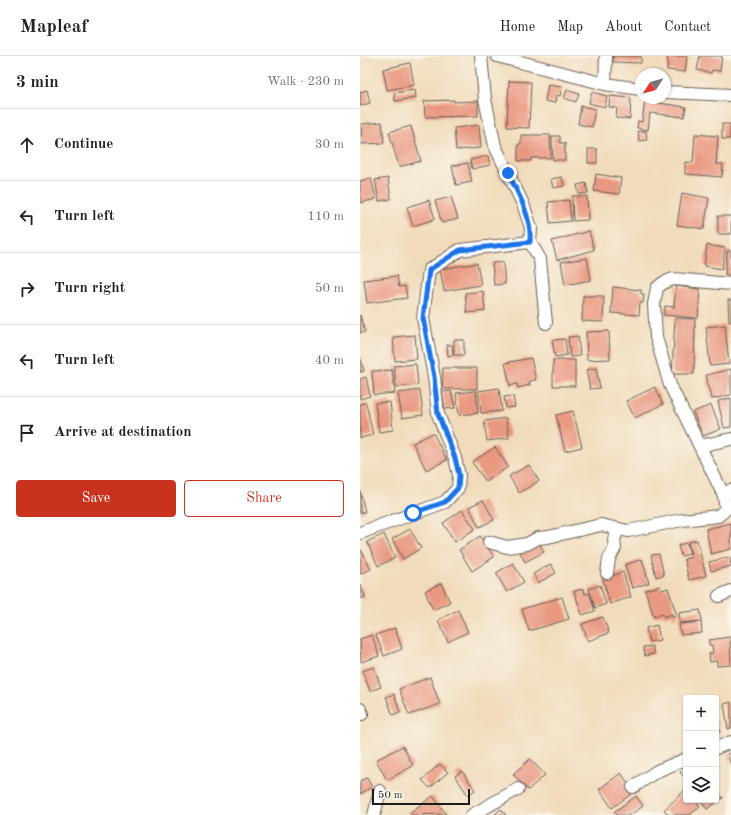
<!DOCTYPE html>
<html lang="en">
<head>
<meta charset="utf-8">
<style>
  body { margin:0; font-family:"Old Standard TT",serif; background:#f6f6f6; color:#202124 }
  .controls { position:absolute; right:12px; bottom:12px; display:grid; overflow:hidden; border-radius:4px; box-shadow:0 1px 3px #0004 }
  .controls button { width:36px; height:36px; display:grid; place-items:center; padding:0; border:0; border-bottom:1px solid #e0e0e0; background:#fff; color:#202124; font:20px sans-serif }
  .compass { position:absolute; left:275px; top:12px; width:36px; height:36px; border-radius:50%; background:#fff; box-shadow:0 1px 3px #0004; rotate:234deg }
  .scale { position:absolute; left:12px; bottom:10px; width:98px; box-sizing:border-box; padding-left:4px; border:2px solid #1c1c1c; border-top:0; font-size:11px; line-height:14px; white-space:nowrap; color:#1c1c1c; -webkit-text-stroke:3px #fbf7ec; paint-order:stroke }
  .stop { position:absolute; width:12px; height:12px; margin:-9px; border:3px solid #1a73e8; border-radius:50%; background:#fff }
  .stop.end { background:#1a73e8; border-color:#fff; box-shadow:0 1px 4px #0008 }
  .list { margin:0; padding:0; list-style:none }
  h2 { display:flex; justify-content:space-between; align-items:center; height:52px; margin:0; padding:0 16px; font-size:17px }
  h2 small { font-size:13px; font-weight:400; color:#757577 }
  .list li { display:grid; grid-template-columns:26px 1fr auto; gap:12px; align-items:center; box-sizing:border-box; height:72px; padding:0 16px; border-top:1px solid #e0e0e0 }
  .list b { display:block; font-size:15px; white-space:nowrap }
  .list em { font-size:13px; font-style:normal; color:#757577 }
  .actions { display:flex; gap:8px; padding:12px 16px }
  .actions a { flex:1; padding:9px 0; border:1px solid #c8321e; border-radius:4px; text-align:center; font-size:14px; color:#c8321e }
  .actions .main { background:#c8321e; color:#fff }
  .icon { flex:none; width:22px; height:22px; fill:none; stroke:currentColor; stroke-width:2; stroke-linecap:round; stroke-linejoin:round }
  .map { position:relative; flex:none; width:371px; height:759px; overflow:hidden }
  header { display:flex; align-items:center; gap:24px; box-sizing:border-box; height:56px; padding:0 20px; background:#fff; border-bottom:1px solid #e0e0e0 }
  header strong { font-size:19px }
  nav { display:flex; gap:22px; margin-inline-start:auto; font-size:14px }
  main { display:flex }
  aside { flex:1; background:#fff }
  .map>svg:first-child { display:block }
  .building { fill:#e99881 }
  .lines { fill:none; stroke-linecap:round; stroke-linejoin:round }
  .street-casing { stroke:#675f54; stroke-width:14 }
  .street { stroke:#fff; stroke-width:12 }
  .route { stroke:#1a73e8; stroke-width:5 }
</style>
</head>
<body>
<header>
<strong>Mapleaf</strong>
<nav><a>Home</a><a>Map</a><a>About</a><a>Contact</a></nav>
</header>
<main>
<aside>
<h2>3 min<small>Walk · 230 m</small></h2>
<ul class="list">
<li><svg class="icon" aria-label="ahead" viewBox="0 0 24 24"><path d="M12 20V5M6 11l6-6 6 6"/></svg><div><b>Continue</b></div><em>30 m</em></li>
<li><svg class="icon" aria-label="left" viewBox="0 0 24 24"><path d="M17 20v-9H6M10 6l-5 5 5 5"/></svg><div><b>Turn left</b></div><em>110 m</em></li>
<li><svg class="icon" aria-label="right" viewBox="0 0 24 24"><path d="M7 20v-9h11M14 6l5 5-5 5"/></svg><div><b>Turn right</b></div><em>50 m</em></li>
<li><svg class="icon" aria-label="left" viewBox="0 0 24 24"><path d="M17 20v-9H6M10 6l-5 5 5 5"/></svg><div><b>Turn left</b></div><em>40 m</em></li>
<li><svg class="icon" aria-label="arrive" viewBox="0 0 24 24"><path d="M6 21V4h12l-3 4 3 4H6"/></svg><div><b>Arrive at destination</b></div></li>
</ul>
<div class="actions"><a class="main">Save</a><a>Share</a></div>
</aside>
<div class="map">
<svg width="371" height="759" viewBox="0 0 371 759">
  <rect width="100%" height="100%" fill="#fbf7ec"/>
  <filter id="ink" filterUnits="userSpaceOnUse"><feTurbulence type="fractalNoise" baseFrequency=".025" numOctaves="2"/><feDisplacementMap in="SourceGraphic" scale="8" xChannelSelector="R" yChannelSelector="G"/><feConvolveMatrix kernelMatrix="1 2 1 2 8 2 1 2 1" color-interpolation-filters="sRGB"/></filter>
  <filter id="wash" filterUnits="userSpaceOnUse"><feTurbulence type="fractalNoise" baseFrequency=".012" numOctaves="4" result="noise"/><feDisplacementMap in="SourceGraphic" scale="16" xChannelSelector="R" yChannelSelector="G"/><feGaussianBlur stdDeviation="0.9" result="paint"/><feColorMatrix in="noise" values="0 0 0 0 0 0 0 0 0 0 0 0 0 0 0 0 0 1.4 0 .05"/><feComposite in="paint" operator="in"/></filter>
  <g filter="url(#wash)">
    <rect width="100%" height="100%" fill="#f1dbbb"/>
    <g id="blocks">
      <g class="building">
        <polygon points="253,0 281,0 281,7 253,6"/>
        <polygon points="308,0 327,0 325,16 307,14"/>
        <polygon points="340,0 362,0 360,15 352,14 351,17 337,14"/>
        <polygon points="50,7 54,29 27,34 23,13"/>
        <polygon points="149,25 171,26 169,72 147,71"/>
        <polygon points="188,29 202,31 200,40 196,39 195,47 185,45"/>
        <polygon points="7,34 10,47 0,50 0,36"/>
        <polygon points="55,34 56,42 35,45 34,37"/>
        <polygon points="207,34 219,38 216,46 204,42"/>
        <polygon points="232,36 247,40 245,51 229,47"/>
        <polygon points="250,40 271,42 270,63 256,62 257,52 249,51"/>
        <polygon points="94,44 94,46 118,45 118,60 65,61 64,45"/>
        <polygon points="285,45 326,51 324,61 290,57 288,74 277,72 278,65 282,66"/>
        <polygon points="221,50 235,53 232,71 218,68"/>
        <polygon points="22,66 24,87 2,88 1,68"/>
        <rect x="362" y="68" width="8" height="15"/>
        <polygon points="119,69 121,92 96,94 94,72"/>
        <polygon points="51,70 61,105 39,111 29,76"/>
        <polygon points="278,75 286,75 287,84 279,85"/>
        <polygon points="335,78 358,80 356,108 363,108 362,121 325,118 325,106 333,107"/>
        <polygon points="161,79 190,79 191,102 171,102 171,105 158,105 158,88 161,88"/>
        <polygon points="192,80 200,80 200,87 205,87 205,104 193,104"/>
        <rect x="228" y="93" width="9" height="14"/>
        <polygon points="128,100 130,109 112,113 110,104"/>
        <polygon points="108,107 112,126 96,129 92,110"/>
        <polygon points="236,118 261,122 259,138 234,135"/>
        <polygon points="202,121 204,130 193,132 191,123"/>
        <polygon points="11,122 16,143 0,147 0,125"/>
        <polygon points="28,122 31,143 19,145 15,124"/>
        <polygon points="226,127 228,137 219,138 217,129"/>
        <polygon points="322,137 349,142 344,173 317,169"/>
        <polygon points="212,140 227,140 228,164 213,165"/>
        <polygon points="91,141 98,163 82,167 75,145"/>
        <polygon points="69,144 75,163 53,170 47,151"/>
        <polygon points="209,144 211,165 190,167 188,146"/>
        <rect x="358" y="160" width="13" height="18"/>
        <polygon points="229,175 234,194 197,204 192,185"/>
        <polygon points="347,189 365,192 362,213 344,210"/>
        <polygon points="367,195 371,195 371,219 365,219"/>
        <polygon points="227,202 231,224 205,229 201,206"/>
        <polygon points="143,206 145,228 134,229 132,207"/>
        <polygon points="117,207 121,229 84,235 80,213"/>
        <polygon points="37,220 39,231 45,230 47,242 7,247 4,224"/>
        <polygon points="316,230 340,233 338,262 304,259 305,250 314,251"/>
        <polygon points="253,231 281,234 281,238 284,238 283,247 280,247 279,259 251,257"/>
        <polygon points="123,235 125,255 107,257 105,237"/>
        <polygon points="223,240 244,240 243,266 222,265"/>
        <polygon points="368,244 371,244 371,266 369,266"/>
        <polygon points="0,259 5,276 0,277"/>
        <polygon points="315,262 335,263 334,318 312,318"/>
        <polygon points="365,269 369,308 350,310 346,271"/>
        <polygon points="249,275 250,303 227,304 226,276"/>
        <polygon points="55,279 57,303 35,305 33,281"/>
        <polygon points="218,280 220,300 210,301 208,281"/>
        <polygon points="205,283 207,299 195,301 192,284"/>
        <rect x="94" y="284" width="10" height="15"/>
        <polygon points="87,289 92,289 93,299 88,300"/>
        <polygon points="0,301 4,315 0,316"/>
        <polygon points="171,302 176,324 169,325 170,329 158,332 157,328 150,330 145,307"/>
        <rect x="193" y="304" width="22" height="26"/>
        <polygon points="56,308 58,329 36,331 34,310"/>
        <polygon points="83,312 117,312 117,333 82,333"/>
        <polygon points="236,312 240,332 230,333 226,314"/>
        <polygon points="371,313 371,339 352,343 346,325 348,325 346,319"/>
        <polygon points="32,314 35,337 14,339 12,315"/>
        <polygon points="6,321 10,340 0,343 0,323"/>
        <polygon points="295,331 303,348 275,362 266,345"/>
        <polygon points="139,332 142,355 121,357 118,335"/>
        <polygon points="60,334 63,359 42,362 38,337"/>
        <polygon points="91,335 95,352 85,353 82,336"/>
        <polygon points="116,335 118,357 99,359 96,337"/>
        <polygon points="153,340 155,351 146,352 144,341"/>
        <polygon points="371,342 371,371 364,372 358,345"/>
        <polygon points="30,346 33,374 19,376 15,347"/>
        <polygon points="6,347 13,379 0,382 0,348"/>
        <polygon points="351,349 361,373 343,380 333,356"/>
        <polygon points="213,355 222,391 205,395 196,359"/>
        <polygon points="146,362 149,382 127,385 124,365"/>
        <polygon points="73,377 87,404 66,414 53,387"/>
        <polygon points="135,391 148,411 126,426 112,406"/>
        <polygon points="169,409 179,425 159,437 149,420"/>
        <polygon points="0,435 5,456 0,457"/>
        <polygon points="123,444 134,464 119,471 109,451"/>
        <polygon points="102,454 115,473 95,486 83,467"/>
        <polygon points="371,467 371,493 351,498 346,473"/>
        <polygon points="50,473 61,492 43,503 32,483"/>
        <polygon points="24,478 35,502 18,510 7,486"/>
        <polygon points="120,480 134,501 112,515 99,494"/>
        <polygon points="337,484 346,520 329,524 324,503 332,501 328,486"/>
        <polygon points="179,487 184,496 165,506 160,497"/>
        <polygon points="327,487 330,498 321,500 318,489"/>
        <polygon points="0,494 1,494 11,513 0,518"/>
        <polygon points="299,498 304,519 296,521 291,499"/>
        <polygon points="370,501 371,510 351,515 349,506"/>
        <polygon points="282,503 289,527 272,532 265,509"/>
        <polygon points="153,507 164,526 147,536 136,517"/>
        <polygon points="191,508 196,517 178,527 173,518"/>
        <polygon points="263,516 271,541 250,548 243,523"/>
        <polygon points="81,527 90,546 73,554 65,535"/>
        <polygon points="0,528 5,541 0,543"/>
        <polygon points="240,529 246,548 235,552 229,533"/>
        <polygon points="300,530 301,534 308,532 317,560 313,562 312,558 304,561 303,558 294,561 285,534"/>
        <polygon points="224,533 225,538 229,537 235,555 222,559 214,535"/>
        <polygon points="202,541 209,563 169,575 162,553"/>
        <polygon points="98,554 108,576 88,586 78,564"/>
        <polygon points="340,554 342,565 320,567 319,557"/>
        <polygon points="243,561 249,577 228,585 222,568"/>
        <polygon points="341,566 342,577 321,579 319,568"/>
        <polygon points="297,569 300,584 289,586 286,572"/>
        <polygon points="35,572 42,593 24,600 16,579"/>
        <polygon points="12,579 19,600 1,606 0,583"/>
        <polygon points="370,581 371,609 357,610 357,605 350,606 349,597 353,597 352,589 349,589 349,584"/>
        <polygon points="292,590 294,598 285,600 283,591"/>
        <polygon points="14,611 21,631 10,635 2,615"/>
        <polygon points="70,621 80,648 49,659 39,633"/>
        <polygon points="34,638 40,656 33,659 26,641"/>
        <polygon points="371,646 371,672 368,673 364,648"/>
        <polygon points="356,661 360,676 356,677"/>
        <polygon points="43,690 53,710 27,724 16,704"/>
        <polygon points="371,696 371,709 367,698"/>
        <polygon points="170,703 185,719 168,734 153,718"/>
        <polygon points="80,708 88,716 70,732 62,724"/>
        <polygon points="326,712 326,724 320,716"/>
        <polygon points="102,715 115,734 108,739 95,720"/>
        <polygon points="261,717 274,736 252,752 239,733"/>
        <polygon points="7,722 12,731 0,738 0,725"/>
        <polygon points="356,733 363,742 347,753 340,744 356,744"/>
        <polygon points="325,734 326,744 334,744 340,750 330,759 309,759 304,754"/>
        <polygon points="73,740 86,758 51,759 49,757"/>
        <polygon points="276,740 283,750 270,759 257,759 254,756"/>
        <polygon points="141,753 146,759 134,759"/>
      </g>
    </g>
  </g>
  <g filter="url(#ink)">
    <use href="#blocks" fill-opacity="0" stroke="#675f54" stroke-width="1"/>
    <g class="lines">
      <g class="street-casing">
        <g id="street">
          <polyline points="121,0 125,43 135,90 163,148 171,172 170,186 180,203 186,267"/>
          <polyline points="137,0 245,28 281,33"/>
          <polyline points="245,28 246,0"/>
          <polyline points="305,36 371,39"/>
          <polyline points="340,390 371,383"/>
          <polyline points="364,440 310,329 296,281 294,248 297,232 303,227 313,223 371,228"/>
          <polyline points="0,477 85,446 98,432 99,419 95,402 78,358 74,321 63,262 69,214 100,194 170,186"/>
          <polyline points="129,486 147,491 167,488 178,482 188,481 241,469 268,475 322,464 358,460 366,453 364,440 371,434"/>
          <polyline points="247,517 249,503 255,492 254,484 258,473"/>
          <polyline points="359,540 371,535"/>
          <polyline points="0,653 2,658"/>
          <polyline points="356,692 371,686"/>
          <polyline points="273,731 297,715 326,703"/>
          <polyline points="14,759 20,735"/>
          <polyline points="112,759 158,733"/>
        </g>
      </g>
      <use href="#street" class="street"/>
    </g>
  </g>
  <g class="lines" filter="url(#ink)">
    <path class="route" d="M 53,457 L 85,446 L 98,432 L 99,419 L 95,402 L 78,358 L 74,321 L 63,262 L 69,214 L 100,194 L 170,186 C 172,161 159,139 148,117"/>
  </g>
</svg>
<div class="controls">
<button>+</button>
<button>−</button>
<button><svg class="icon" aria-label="layers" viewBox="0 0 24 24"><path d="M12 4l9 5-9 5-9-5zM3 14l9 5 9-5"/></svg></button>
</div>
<svg class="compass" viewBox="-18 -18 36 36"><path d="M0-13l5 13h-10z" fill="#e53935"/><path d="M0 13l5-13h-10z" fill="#757577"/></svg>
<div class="scale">50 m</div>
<div class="stop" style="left:53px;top:457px"></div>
<div class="stop end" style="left:148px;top:117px"></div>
</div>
</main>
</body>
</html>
